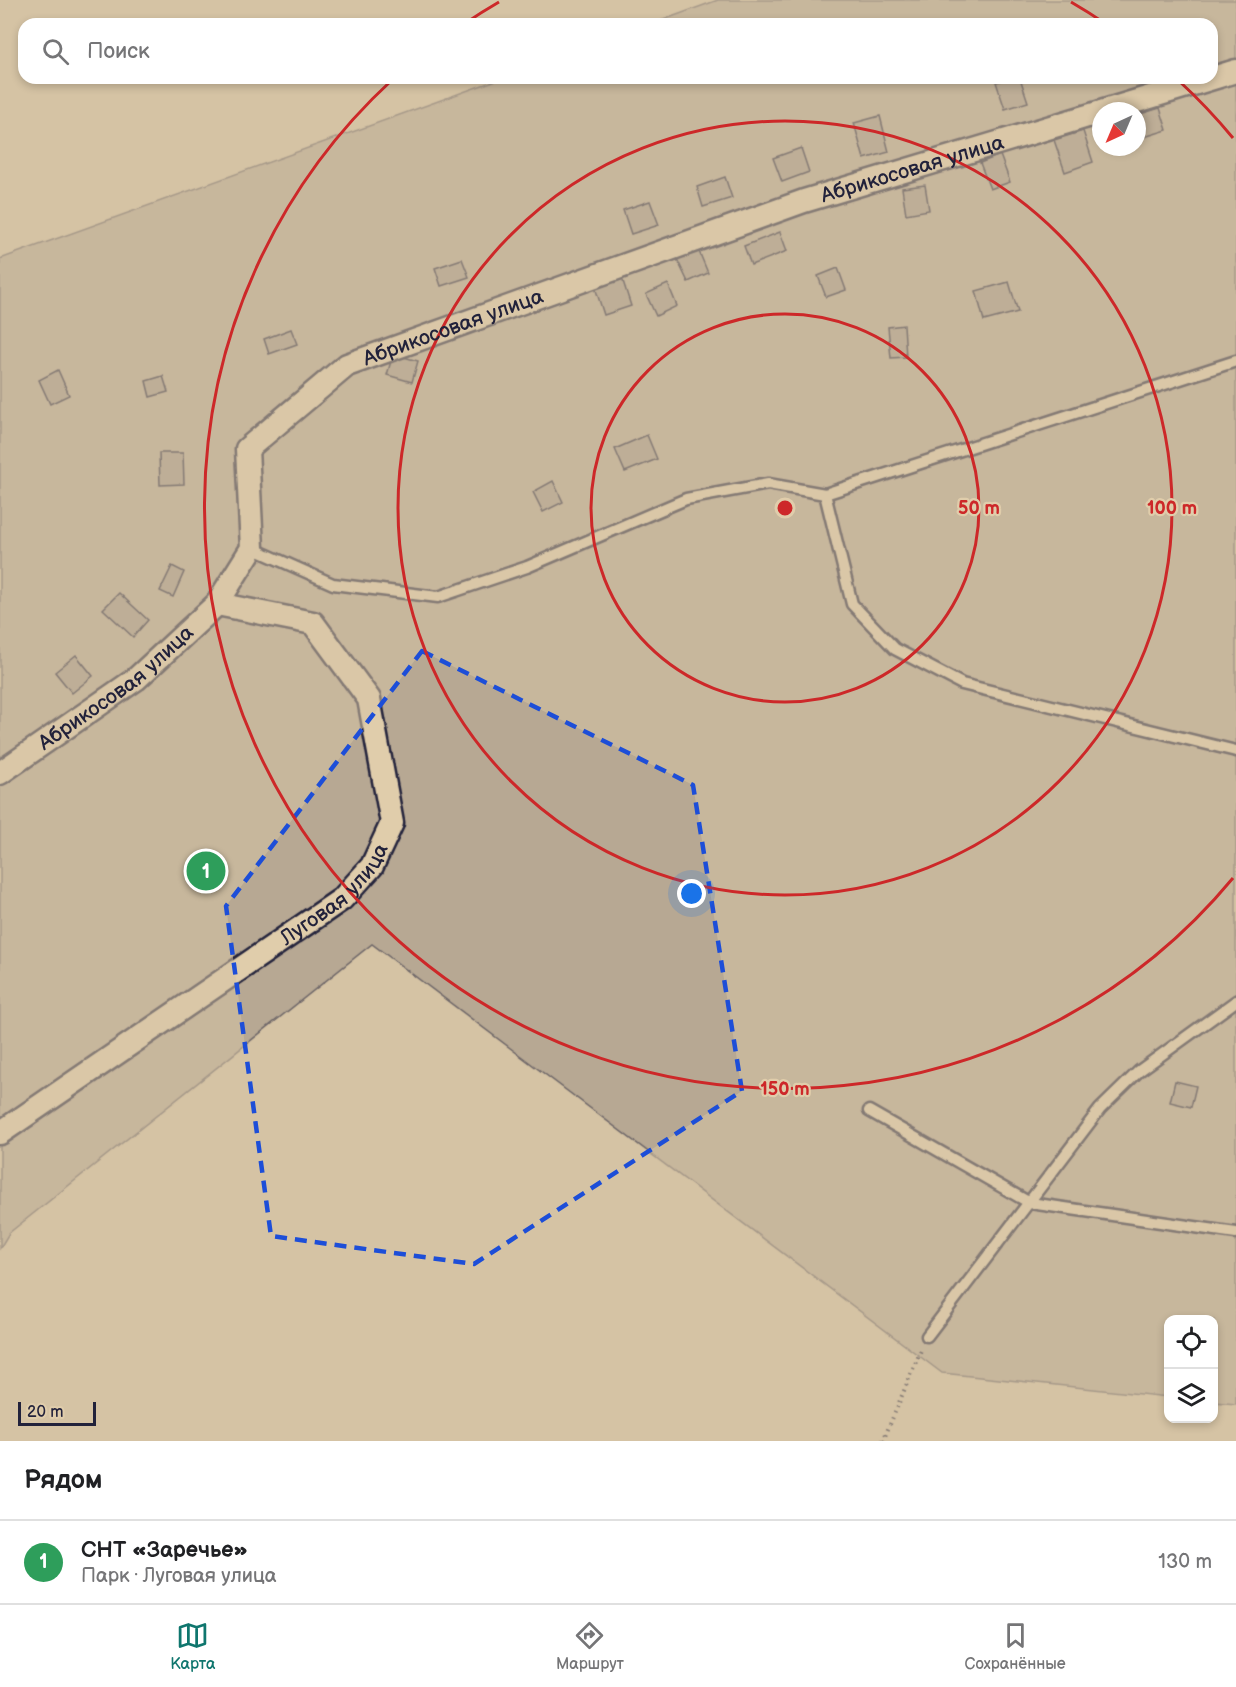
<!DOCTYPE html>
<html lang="ru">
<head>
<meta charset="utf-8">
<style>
  body { margin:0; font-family:"Balsamiq Sans",sans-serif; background:#f2f2f2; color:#202124 }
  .controls { position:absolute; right:18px; bottom:18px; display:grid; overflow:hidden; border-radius:12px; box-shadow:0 3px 9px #0003 }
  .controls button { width:54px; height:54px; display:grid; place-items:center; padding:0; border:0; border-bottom:2px solid #e0e0e0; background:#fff; color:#202124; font:30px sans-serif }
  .compass { position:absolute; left:1092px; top:102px; width:54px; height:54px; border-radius:50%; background:#fff; box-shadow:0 3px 9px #0003; rotate:224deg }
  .scale { position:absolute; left:18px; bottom:15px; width:78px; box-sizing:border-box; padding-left:6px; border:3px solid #22223b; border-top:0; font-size:16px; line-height:21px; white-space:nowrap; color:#22223b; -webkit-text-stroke:4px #e0cdab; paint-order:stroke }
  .you { position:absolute; left:692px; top:894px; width:21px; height:21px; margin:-15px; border:4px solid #fff; border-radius:50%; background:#1a73e8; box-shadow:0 0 0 9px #1a73e833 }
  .badge { display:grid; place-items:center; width:39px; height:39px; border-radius:50%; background:#0f766e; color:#fff; font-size:20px; font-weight:700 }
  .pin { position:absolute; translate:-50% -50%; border:3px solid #fff; box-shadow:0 2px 6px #0006 }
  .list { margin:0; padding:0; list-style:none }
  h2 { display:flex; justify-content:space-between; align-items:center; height:78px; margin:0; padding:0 24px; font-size:26px }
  h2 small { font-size:20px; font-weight:400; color:#757577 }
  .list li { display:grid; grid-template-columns:39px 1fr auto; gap:18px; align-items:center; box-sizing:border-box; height:84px; padding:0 24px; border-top:2px solid #e0e0e0 }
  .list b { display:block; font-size:22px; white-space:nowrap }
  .list p { margin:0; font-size:20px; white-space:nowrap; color:#757577 }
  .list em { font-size:20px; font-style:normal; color:#757577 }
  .icon { flex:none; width:33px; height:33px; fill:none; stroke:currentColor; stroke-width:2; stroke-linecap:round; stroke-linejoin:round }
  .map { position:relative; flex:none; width:1236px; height:1441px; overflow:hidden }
  .search { position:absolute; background:#fff; box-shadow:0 3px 9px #0003; left:18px; right:18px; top:18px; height:66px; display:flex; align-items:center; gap:15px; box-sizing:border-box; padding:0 21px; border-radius:18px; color:#757577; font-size:22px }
  .sheet { height:162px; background:#fff }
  nav { display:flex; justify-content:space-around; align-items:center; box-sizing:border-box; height:84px; border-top:2px solid #e0e0e0; background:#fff; font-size:16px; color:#757577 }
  nav a { display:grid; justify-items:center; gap:3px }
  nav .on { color:#0f766e }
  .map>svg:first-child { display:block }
  .green { fill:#b7a893; stroke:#6c6567; stroke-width:1.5; fill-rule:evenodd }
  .building { fill:#a39687; stroke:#22223b; stroke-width:1.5 }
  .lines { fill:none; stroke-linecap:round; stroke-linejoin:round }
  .lane-casing { stroke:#22223b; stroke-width:15 }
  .street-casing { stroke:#22223b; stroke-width:27 }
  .path { stroke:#22223b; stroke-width:4; stroke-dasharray:1.5 4.5; stroke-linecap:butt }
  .lane { stroke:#e0cdab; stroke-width:10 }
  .street { stroke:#e0cdab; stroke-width:22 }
  .marked { fill:none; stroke:#1d4ed8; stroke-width:4.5; stroke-dasharray:12 8; stroke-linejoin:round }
  .ring { fill:none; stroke:#cd2829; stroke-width:3 }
  .labels { text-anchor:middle; stroke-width:4.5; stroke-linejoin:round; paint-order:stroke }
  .street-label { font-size:21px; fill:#22223b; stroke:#e0cdab }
  .centre { fill:#cd2829; stroke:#e0cdab; stroke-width:3 }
  .ring-label { font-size:18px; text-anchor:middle; font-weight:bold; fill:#cd2829; stroke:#e0cdab; stroke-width:4.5; stroke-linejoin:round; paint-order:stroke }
</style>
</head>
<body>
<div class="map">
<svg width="1236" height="1441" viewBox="0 0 1236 1441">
  <rect width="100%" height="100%" fill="#d5c3a4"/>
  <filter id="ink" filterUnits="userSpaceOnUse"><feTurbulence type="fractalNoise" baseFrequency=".0167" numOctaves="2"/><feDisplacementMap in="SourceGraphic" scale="12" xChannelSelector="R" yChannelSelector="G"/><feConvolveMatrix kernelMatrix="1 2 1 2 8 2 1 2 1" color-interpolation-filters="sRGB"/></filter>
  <g filter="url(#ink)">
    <path class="green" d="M 718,0 L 1236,0 L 1236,1404 L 1214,1402 L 1214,1320 L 1168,1320 L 1168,1397 L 942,1373 L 372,944 L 9,1233 L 0,1248 L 0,259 L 502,78 L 1212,78 L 1212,24 L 652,24 ZM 1101,111 L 1137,111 L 1137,147 L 1101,147 Z"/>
    <g class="building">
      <polygon points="1011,78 1020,78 1028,102 1005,109 996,82"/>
      <polygon points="1160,108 1167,130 1144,137 1137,115"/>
      <polygon points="880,116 889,152 864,159 854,123"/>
      <polygon points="1083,131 1093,162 1065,172 1054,140"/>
      <polygon points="801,148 809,172 782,182 773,158"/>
      <polygon points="1000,155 1010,182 990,189 980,163"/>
      <polygon points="725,177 732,198 703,207 697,187"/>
      <polygon points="925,185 929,210 906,214 902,188"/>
      <polygon points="650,201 659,225 631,234 623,210"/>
      <polygon points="780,232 787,251 751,265 744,246"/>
      <polygon points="698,249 708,273 688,282 677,259"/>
      <polygon points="462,259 469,277 441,286 435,268"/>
      <polygon points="838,268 846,290 826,297 818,276"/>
      <polygon points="622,278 631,306 604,315 595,287"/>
      <polygon points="1009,282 1018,312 984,321 976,291"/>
      <polygon points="668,284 677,306 656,316 646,294"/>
      <polygon points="904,325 906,357 891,358 888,327"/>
      <polygon points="291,329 297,344 269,354 264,339"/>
      <polygon points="393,354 418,361 412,382 387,375"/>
      <polygon points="58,370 69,395 50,404 39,380"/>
      <polygon points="163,376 168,392 150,397 146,381"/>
      <polygon points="647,435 657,459 625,472 615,449"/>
      <polygon points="159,453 183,453 184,484 160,485"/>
      <polygon points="553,481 563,502 543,512 533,492"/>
      <polygon points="172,566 184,572 173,597 160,591"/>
      <polygon points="119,593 148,620 133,637 103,609"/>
      <polygon points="76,655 93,676 72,693 55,672"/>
      <polygon points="1175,1081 1196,1086 1191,1107 1170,1102"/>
    </g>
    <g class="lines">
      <g class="lane-casing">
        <g id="lane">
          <polyline points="825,494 852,604 895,649 962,684 1236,751"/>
          <polyline points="252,548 333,584 438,597 527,567 686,499 768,484 825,494 1236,361"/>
          <polyline points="869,1111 1030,1203 1236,1233"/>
          <polyline points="927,1336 1100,1109 1139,1071 1236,1001"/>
        </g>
      </g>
      <g class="street-casing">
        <g id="street">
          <polyline points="1104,111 1236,71"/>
          <path id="s1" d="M 0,773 L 136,679 L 217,604 L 252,548 L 247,449 L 347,365 L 804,201 L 1101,112"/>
          <path id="s2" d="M 0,1133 L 342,899 L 372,866 L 392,823 L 369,699 L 313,623 L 217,604"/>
        </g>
      </g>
      <polyline class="path" points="883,1441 921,1350"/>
      <use href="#lane" class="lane"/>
      <use href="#street" class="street"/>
    </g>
  </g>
  <path d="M0 0H1236V1441H0ZM 422,651 L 693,785 L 742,1091 L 474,1264 L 271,1236 L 226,906 Z" fill="#d5c3a4" fill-opacity=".55" fill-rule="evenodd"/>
  <path class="marked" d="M 422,651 L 693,785 L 742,1091 L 474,1264 L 271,1236 L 226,906 Z"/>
  <g class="ring">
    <circle cx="785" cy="508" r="194"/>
    <circle cx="785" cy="508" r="387"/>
    <path d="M1233 878A581 581 0 1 1 392 80M464 24A581 581 0 0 1 499 2M1071 2A581 581 0 0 1 1106 24M1178 80A581 581 0 0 1 1233 138"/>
  </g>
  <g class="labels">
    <g class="street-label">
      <text dy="7" stroke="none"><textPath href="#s1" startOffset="1170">Абрикосовая улица</textPath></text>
      <text dy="7" stroke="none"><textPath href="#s1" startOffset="684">Абрикосовая улица</textPath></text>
      <text dy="7" stroke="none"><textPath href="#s1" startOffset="144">Абрикосовая улица</textPath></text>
      <text dy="7" stroke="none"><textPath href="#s2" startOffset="412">Луговая улица</textPath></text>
    </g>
  </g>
  <circle cx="785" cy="508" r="9" class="centre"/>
  <g class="ring-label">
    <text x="979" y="514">50 m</text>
    <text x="1172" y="514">100 m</text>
    <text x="785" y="1095">150 m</text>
  </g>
</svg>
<div class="controls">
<button><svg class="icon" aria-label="locate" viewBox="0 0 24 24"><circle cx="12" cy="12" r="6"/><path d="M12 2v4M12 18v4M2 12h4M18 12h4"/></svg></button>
<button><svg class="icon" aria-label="layers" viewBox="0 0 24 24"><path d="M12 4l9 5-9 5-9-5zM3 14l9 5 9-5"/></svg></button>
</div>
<svg class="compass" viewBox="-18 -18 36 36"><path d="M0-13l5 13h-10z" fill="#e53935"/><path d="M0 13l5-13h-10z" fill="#757577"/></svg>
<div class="scale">20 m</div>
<div class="you"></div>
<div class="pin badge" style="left:206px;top:871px;background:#2e9e5b">1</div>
<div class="search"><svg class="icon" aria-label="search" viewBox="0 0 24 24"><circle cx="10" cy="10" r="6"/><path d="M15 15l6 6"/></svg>Поиск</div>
</div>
<section class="sheet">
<h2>Рядом<small></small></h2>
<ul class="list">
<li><span class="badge" style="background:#2e9e5b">1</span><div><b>СНТ «Заречье»</b><p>Парк · Луговая улица</p></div><em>130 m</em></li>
</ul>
</section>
<nav>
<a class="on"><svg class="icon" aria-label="map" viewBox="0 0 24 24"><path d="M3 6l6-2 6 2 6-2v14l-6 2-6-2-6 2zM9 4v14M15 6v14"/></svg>Карта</a>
<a><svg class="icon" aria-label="directions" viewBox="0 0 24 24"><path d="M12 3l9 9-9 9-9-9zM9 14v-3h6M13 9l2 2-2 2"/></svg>Маршрут</a>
<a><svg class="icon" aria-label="saved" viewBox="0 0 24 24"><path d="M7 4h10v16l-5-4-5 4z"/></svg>Сохранённые</a>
</nav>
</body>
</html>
